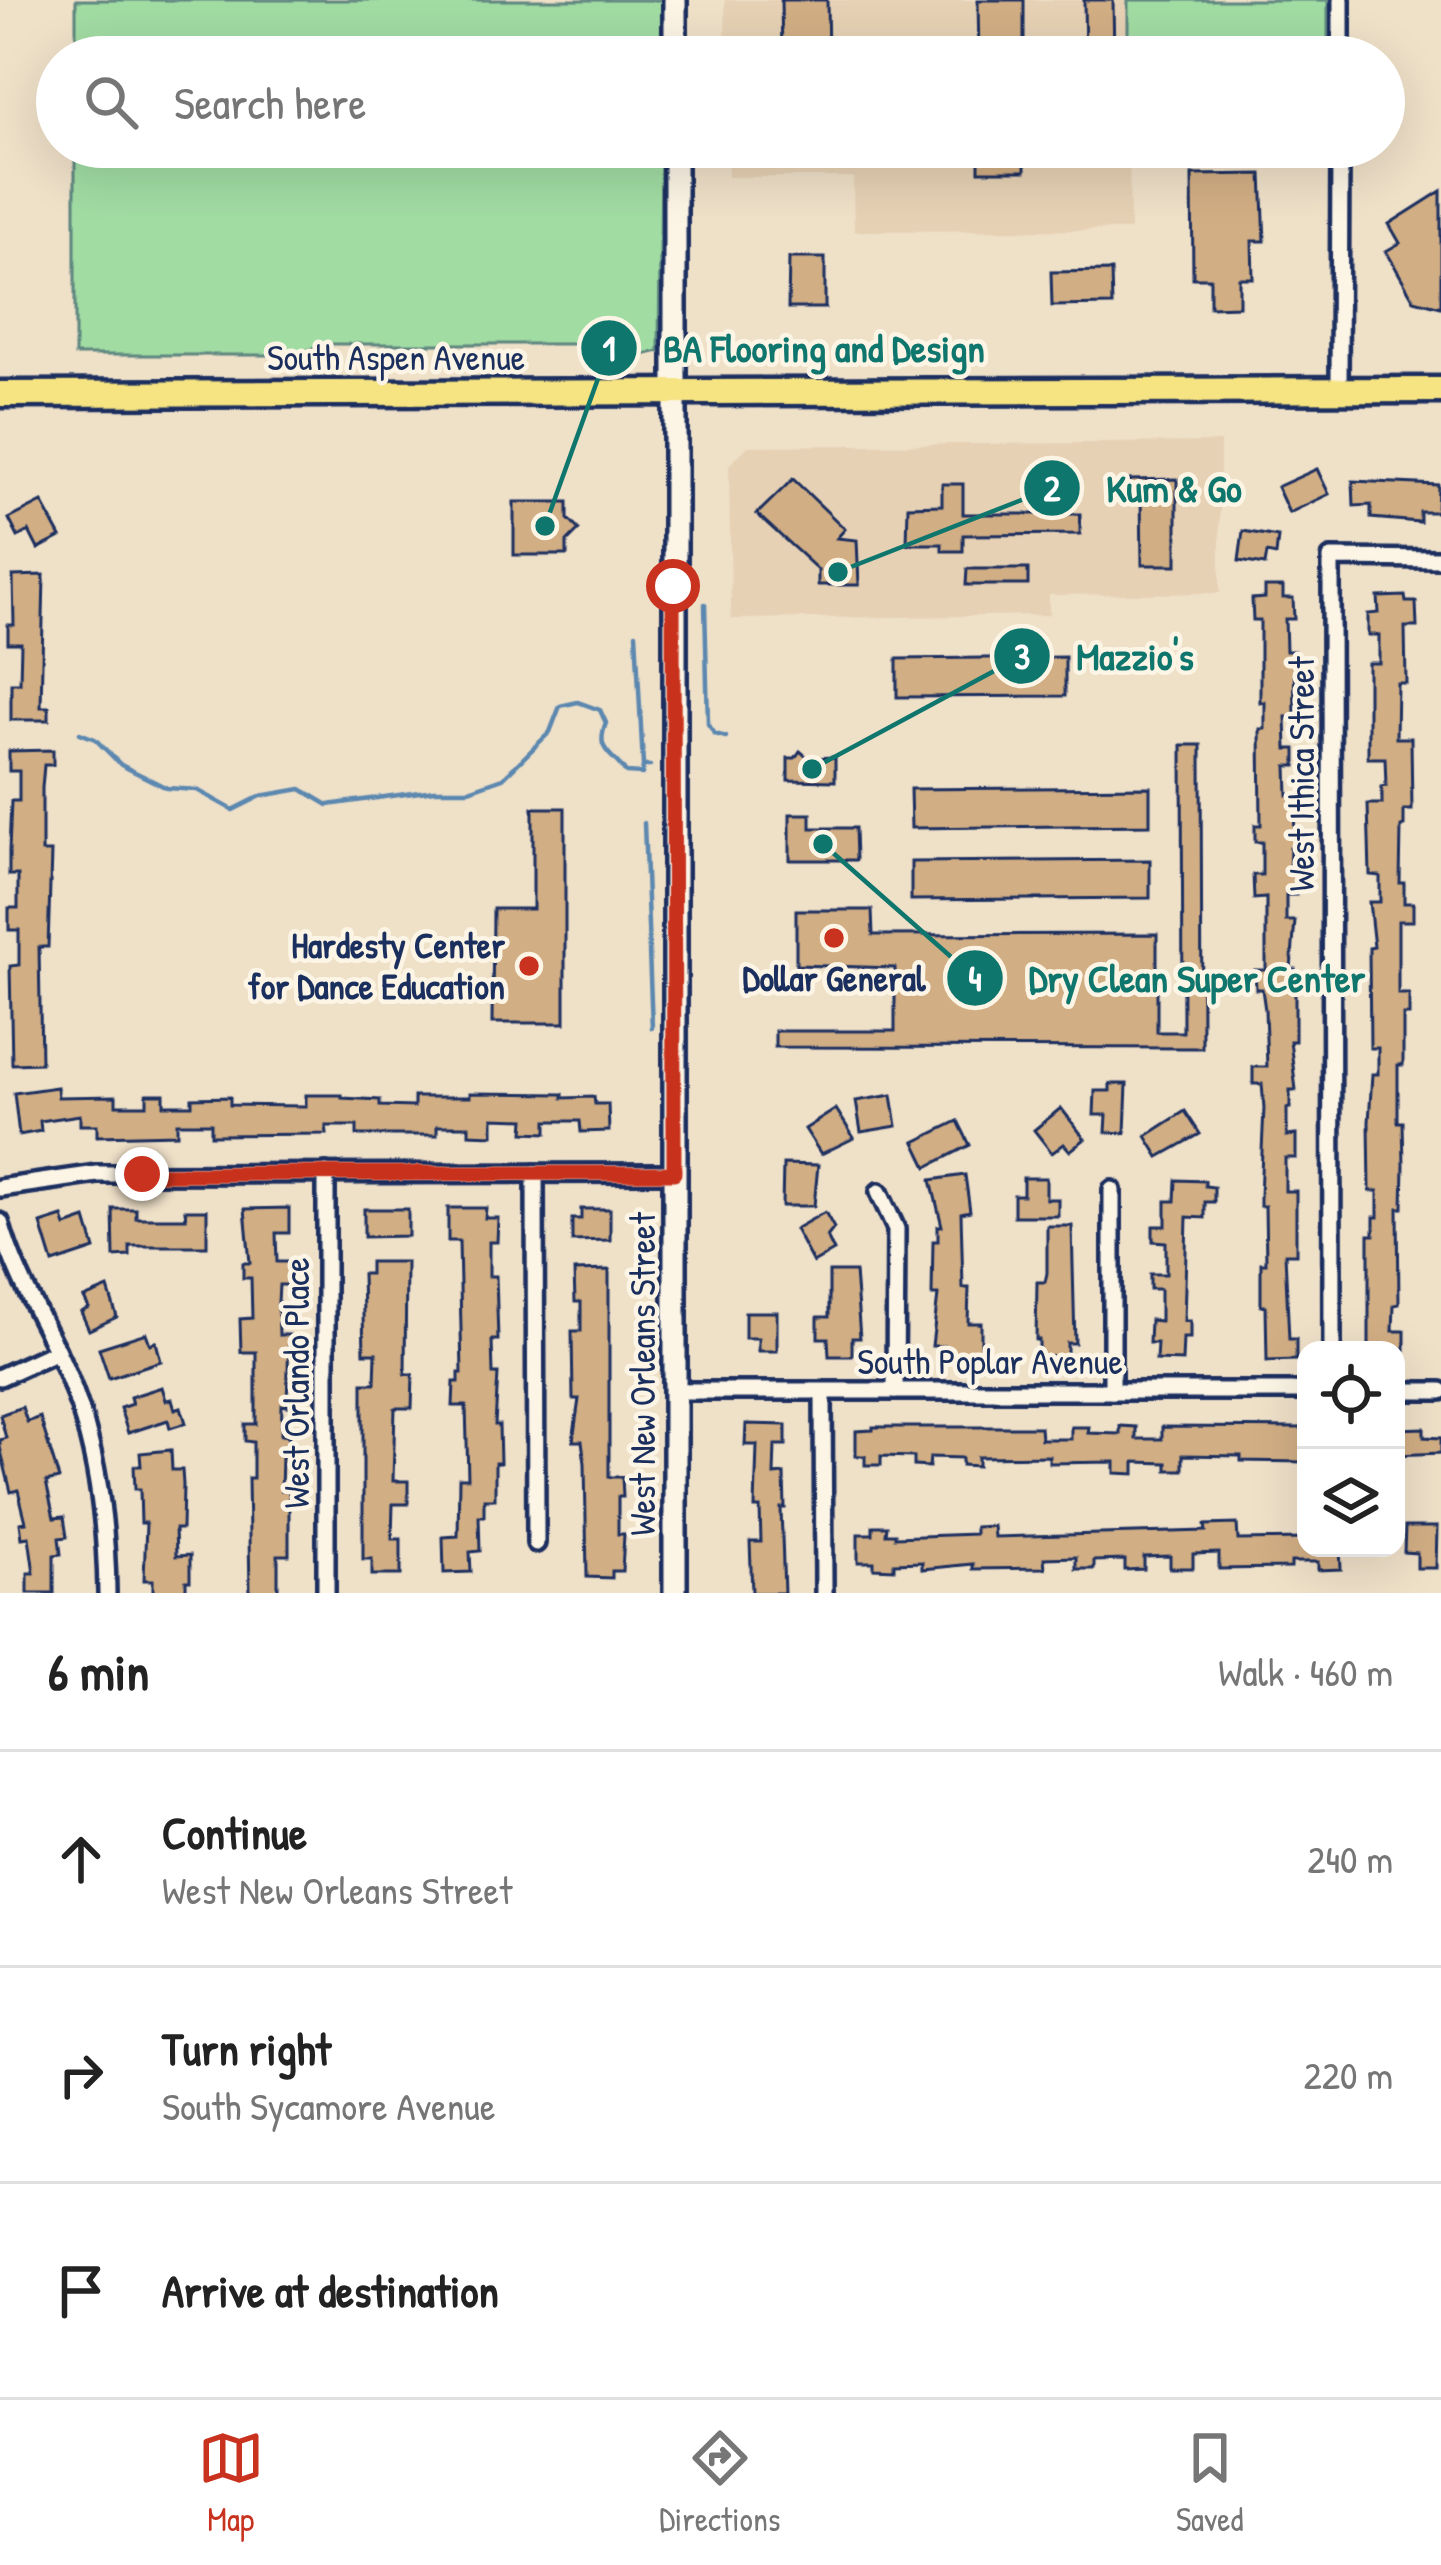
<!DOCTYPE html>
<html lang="en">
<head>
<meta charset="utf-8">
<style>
  body { margin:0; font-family:"Patrick Hand",sans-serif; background:#f6f6f6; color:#222 }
  .controls { position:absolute; right:36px; bottom:36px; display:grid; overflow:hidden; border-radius:24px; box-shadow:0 12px 48px #0002 }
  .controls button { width:108px; height:108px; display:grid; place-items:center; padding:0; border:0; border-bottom:3px solid #e0e0e0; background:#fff; color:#222; font:60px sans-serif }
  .stop { position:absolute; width:36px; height:36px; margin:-27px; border:9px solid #c8321e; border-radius:50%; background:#fff }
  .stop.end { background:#c8321e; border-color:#fff; box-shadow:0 3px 12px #0008 }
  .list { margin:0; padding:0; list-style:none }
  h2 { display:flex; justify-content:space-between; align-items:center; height:156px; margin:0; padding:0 48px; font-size:51px }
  h2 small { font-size:39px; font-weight:400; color:#767676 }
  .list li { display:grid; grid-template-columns:78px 1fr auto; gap:36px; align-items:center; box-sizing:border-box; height:216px; padding:0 48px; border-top:3px solid #e0e0e0 }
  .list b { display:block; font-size:45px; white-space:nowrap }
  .list p { margin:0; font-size:39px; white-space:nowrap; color:#767676 }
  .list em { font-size:39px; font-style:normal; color:#767676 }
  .icon { flex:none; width:66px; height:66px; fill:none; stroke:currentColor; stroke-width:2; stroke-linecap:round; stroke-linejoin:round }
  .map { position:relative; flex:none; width:1441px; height:1593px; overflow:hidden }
  .search { position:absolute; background:#fff; box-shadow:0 12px 48px #0002; left:36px; right:36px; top:36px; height:132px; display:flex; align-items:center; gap:30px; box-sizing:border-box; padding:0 42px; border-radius:66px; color:#767676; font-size:45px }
  .sheet { height:804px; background:#fff }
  nav { display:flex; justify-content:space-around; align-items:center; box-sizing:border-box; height:168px; border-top:3px solid #e0e0e0; background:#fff; font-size:33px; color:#767676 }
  nav a { display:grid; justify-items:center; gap:6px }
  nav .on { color:#c8321e }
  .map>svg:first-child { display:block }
  .built { fill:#e6d1b4 }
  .green { fill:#a1dca3; stroke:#5e8680; stroke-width:3 }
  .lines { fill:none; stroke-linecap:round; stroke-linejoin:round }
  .stream { stroke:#5c88b0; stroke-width:4.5 }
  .building { fill:#d2ae84; stroke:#1b2f5e; stroke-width:3 }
  .street-casing { stroke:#1b2f5e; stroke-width:24 }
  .secondary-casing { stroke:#1b2f5e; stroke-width:30 }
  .primary-casing { stroke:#1b2f5e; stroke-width:33 }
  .street { stroke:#fcf5e5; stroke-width:15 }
  .secondary { stroke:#fcf5e5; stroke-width:21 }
  .primary { stroke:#f6e381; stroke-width:24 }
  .route { stroke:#c8321e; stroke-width:15 }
  .poi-dot { fill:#c8321e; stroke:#fcf5e5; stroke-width:4.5 }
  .labels { text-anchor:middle; stroke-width:9; stroke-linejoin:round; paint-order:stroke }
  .street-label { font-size:36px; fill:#1b2f5e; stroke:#fcf5e5 }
  .poi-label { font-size:36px; font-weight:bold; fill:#1b2f5e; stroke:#fcf5e5; text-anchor:end }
  .leader { fill:none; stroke:#0f766e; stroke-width:4.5 }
  .callout-dot { fill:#0f766e; stroke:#fcf5e5; stroke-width:4.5 }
  .mark-label { font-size:36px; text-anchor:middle; font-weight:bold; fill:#fff }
  .callout-label { font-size:39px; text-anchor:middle; font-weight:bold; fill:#0f766e; stroke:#fcf5e5; stroke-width:9; stroke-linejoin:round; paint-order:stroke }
</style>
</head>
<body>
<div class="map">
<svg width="1441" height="1593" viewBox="0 0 1441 1593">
  <rect width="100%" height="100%" fill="#efe0c8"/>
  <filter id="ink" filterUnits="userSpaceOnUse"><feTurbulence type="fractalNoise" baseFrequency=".00833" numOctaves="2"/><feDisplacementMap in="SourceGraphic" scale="24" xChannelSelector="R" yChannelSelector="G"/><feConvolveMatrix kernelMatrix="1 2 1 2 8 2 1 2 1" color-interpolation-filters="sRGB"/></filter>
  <g filter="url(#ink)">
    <g class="built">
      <polygon points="725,0 1128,0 1128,57 726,57"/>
      <polygon points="727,147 1129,147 1130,230 854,231 853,177 728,177"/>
      <polygon points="1220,442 1220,593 1049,595 1049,615 731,619 729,465 748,446"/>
    </g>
    <g class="green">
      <polygon points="76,0 662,0 661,57 76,57"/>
      <rect x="1128" y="0" width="200" height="43"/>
      <polygon points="75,147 661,147 659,351 625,359 607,344 320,344 299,355 75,355"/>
    </g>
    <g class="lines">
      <g class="stream">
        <polyline points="705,604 708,724 715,734 726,737"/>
        <polyline points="636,633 643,765"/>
        <path d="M 80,733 L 95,739 L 121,765 L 167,788 L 197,790 L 233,810 L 261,796 L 301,789 L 328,805 L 434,790 L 469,790 L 503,778 L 550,732 L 560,706 L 578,702 L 600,710 L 606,723 C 595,752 611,751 626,773 L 642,774 L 643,766 L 650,766"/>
        <polyline points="644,823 652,1028"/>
      </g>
    </g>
    <g class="building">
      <polygon points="781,0 827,0 828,57 782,57"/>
      <polygon points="978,0 1024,0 1024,57 979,57"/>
      <polygon points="1084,0 1113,0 1114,57 1085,57"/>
      <rect x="979" y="147" width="46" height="24"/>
      <polygon points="1262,174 1265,241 1252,241 1253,278 1239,278 1239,306 1210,307 1210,278 1193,278 1192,175"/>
      <polygon points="1441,191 1441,307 1414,300 1386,251 1400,243 1389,224"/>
      <polygon points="789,258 825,258 825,308 788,308"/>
      <polygon points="1111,271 1112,305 1052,306 1051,272"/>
      <polygon points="1317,469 1329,494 1289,513 1277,487"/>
      <polygon points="793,479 845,529 837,538 857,540 859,585 818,585 818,570 757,514"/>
      <polygon points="1177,479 1177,565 1142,565 1141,494 1130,494 1130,480"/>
      <polygon points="1353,481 1438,485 1437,512 1420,512 1420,522 1371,518 1371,505 1354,506"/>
      <polygon points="942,484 963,484 963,514 1080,514 1080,534 963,535 963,551 942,551 942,544 907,544 908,506 942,505"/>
      <polygon points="42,502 61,537 38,549 29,531 18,537 9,519"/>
      <polygon points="514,502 568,502 568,519 579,530 567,542 567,555 514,555"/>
      <polygon points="1243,531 1278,537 1276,555 1267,553 1265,565 1239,561"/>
      <polygon points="967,569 1028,569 1028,585 966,585"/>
      <polygon points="44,575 41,707 49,707 49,720 11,720 11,683 20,683 21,643 8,643 8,625 14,625 13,576"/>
      <polygon points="1265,587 1283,587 1283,598 1293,598 1294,619 1285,619 1286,651 1294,651 1295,717 1286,717 1287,749 1296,749 1296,766 1287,766 1288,795 1294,795 1295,847 1290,847 1289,874 1295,874 1296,895 1286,895 1286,921 1295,921 1291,969 1295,969 1295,1041 1290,1041 1296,1090 1290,1090 1290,1108 1287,1108 1287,1136 1296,1135 1296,1158 1285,1158 1285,1191 1296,1191 1296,1254 1285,1254 1289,1339 1296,1339 1296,1360 1267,1361 1266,1306 1261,1306 1261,1263 1266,1263 1265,1206 1260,1206 1260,1195 1264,1108 1262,1084 1253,1084 1253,1067 1267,1067 1265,1010 1262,989 1256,989 1255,970 1266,970 1266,898 1254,899 1253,875 1262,875 1262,842 1255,842 1255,825 1261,825 1260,729 1265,729 1265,702 1260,702 1260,620 1253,620 1252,599 1265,598"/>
      <polygon points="1405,596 1406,602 1416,602 1417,627 1405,627 1406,683 1397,683 1396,738 1411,738 1412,810 1404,810 1404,826 1401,827 1400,883 1404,883 1404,903 1413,903 1413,921 1398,921 1398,994 1409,994 1409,1015 1403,1015 1403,1065 1398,1065 1398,1122 1403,1122 1404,1165 1403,1208 1398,1208 1399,1304 1394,1305 1393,1331 1405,1331 1405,1350 1369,1350 1369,1235 1374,1235 1374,1217 1378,1217 1378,1191 1370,1191 1369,1122 1372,1074 1378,1074 1378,1048 1370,1048 1369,948 1374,947 1369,902 1380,902 1380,876 1370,875 1368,804 1382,804 1382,787 1386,786 1385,758 1368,758 1368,663 1379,663 1379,635 1368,635 1368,614 1379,613 1378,597"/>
      <polygon points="1065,657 1065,696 897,697 897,659"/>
      <polygon points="1182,745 1201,745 1202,1048 775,1047 775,1031 895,1031 895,968 796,965 796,910 872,910 873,935 1157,934 1157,1032 1183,1032"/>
      <polygon points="53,750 53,765 44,765 42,788 42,852 51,852 48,947 39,947 41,1063 12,1064 10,966 19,965 19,930 9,930 9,908 18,908 18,875 9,875 9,851 11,801 19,801 19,771 9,771 9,751"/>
      <polygon points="800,751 808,758 835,757 835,781 788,780 788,758 795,758"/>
      <polygon points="1150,787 1150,825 911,828 910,789"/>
      <polygon points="533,808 565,808 565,1023 492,1023 493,909 533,909"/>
      <polygon points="790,814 811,814 811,828 855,828 856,860 790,860"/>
      <polygon points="1150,860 1150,898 911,900 911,862"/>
      <polygon points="1110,1084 1127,1084 1125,1133 1106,1132 1107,1115 1094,1115 1095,1091 1110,1091"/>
      <polygon points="57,1087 58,1097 116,1096 116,1105 147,1105 147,1094 164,1094 164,1105 192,1105 192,1098 230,1097 230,1105 306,1106 306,1095 342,1095 342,1098 380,1100 380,1106 414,1107 414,1097 470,1097 470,1093 563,1094 563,1098 594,1097 595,1104 608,1104 609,1131 581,1132 580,1121 547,1121 547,1133 524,1132 525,1119 493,1118 493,1135 469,1134 469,1126 437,1126 437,1135 357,1135 357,1126 326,1126 327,1134 211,1135 211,1123 177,1123 177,1134 97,1136 97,1125 80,1125 80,1115 40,1121 41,1131 19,1135 14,1093"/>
      <polygon points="892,1095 897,1126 861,1132 856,1101"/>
      <polygon points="1061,1108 1085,1139 1070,1151 1064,1144 1052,1153 1034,1130"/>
      <polygon points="836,1109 854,1138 821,1154 805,1129"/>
      <polygon points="1185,1111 1200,1134 1159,1157 1146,1136"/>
      <polygon points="958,1121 970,1145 927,1167 915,1142"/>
      <polygon points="783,1164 818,1165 814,1206 782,1206"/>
      <polygon points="965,1175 970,1211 961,1213 963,1288 969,1288 968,1323 981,1323 981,1353 944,1353 944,1346 932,1346 938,1295 932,1295 933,1241 938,1241 938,1226 942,1226 931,1180"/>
      <polygon points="1023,1178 1046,1178 1046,1199 1058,1199 1058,1216 1014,1216 1014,1195 1023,1195"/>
      <polygon points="1176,1180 1205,1181 1205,1186 1214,1187 1214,1202 1205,1202 1205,1218 1187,1217 1184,1321 1190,1321 1190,1338 1183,1338 1182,1361 1156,1360 1157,1343 1149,1343 1150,1320 1160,1321 1160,1289 1150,1289 1150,1274 1166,1274 1166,1242 1153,1241 1153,1226 1166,1226 1166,1201 1175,1201"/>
      <polygon points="289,1208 289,1233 276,1233 277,1262 289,1262 289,1285 279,1285 278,1302 279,1335 289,1335 287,1406 282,1405 281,1435 289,1436 289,1456 282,1456 281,1491 289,1491 289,1555 278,1555 278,1593 250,1593 248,1478 253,1478 253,1442 245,1441 245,1424 256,1424 256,1352 241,1352 240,1319 252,1318 251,1278 243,1278 243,1263 250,1263 245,1209"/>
      <polygon points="448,1208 486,1208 485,1218 498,1218 497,1242 489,1242 489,1276 496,1276 498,1340 492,1340 493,1374 498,1374 495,1425 499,1425 500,1463 495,1463 495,1499 484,1499 484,1516 479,1516 480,1551 470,1552 471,1572 444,1573 443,1537 458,1536 459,1478 468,1478 466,1406 453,1406 454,1382 459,1382 459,1373 462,1373 459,1241 448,1241"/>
      <polygon points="113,1209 136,1209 136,1218 186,1218 185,1210 207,1210 207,1246 130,1246 130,1256 114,1257"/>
      <polygon points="364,1209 408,1209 408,1236 364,1237"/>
      <polygon points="581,1209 610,1209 610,1240 572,1241 572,1219 581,1219"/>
      <polygon points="825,1212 834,1228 827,1237 834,1251 813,1263 795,1229"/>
      <polygon points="63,1217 66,1226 86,1219 95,1249 53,1263 41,1224"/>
      <polygon points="1047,1226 1072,1226 1075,1343 1067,1343 1067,1356 1039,1357 1039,1340 1036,1340 1037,1282 1045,1282 1047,1273"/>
      <polygon points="370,1262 406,1262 405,1374 413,1374 412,1408 395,1408 393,1481 408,1481 408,1504 393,1504 392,1539 401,1539 401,1575 372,1575 372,1559 363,1559 363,1383 375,1383 376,1353 364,1353 362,1274 370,1274"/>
      <polygon points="609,1270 609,1477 622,1477 623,1497 618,1497 618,1534 624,1534 622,1571 612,1571 612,1578 587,1577 585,1463 582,1441 573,1441 579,1399 573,1399 572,1331 581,1331 581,1302 575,1302 574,1271"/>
      <polygon points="829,1272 855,1272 860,1338 852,1338 852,1356 829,1356 828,1338 818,1338 818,1317 829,1317"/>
      <polygon points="108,1288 117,1317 89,1330 81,1312 89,1308 84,1298"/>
      <polygon points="745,1312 777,1312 777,1351 758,1351 758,1338 745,1338"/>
      <polygon points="146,1333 150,1344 156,1342 161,1361 109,1378 99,1348"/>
      <polygon points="162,1387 166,1400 172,1399 175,1409 181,1407 186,1423 170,1428 168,1420 128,1433 120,1408 132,1404 130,1397"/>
      <polygon points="22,1407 27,1422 40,1417 59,1479 46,1482 54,1518 64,1517 67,1537 59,1538 61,1554 54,1555 54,1593 28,1593 28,1573 34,1573 29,1537 22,1538 20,1523 26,1522 18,1490 11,1492 0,1447 0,1440 6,1438 0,1415"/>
      <polygon points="746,1424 786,1425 786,1445 775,1445 774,1475 784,1474 785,1508 781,1508 784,1593 752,1593 750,1542 761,1542 760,1508 755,1508 757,1445 745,1445"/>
      <polygon points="1120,1426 1136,1427 1136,1439 1162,1439 1162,1427 1306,1428 1306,1462 1241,1461 1241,1456 1183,1455 1183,1470 1167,1470 1167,1463 1135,1462 1135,1474 1115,1473 1115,1462 1049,1463 1049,1456 978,1457 978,1466 962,1465 962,1458 930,1457 929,1467 914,1466 914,1457 881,1456 881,1465 865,1465 865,1456 856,1456 856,1431 873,1430 873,1427 1040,1427 1041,1439 1071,1439 1071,1427 1089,1427 1088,1433 1120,1434"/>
      <polygon points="1424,1428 1424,1437 1441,1438 1441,1453 1396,1455 1396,1429"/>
      <polygon points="171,1450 172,1470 182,1470 183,1485 182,1529 175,1529 176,1556 190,1555 190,1581 186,1581 186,1593 153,1593 153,1580 144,1580 146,1523 141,1523 140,1489 135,1489 134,1466 141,1466 140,1453"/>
      <polygon points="1237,1524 1238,1540 1306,1539 1306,1548 1340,1548 1341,1569 1318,1570 1318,1562 1291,1562 1291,1568 1219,1569 1219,1553 1193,1554 1193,1568 1170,1568 1170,1556 1144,1557 1144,1569 1125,1570 1125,1560 1094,1561 1094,1569 1076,1569 1076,1557 1044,1558 1045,1568 973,1569 973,1564 922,1569 922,1562 894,1563 894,1569 874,1568 874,1562 858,1562 858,1534 873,1534 873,1526 887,1526 886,1534 895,1534 895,1537 975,1534 975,1527 993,1526 994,1537 1206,1531 1205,1525"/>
      <polygon points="1405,1527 1437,1527 1436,1568 1417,1568 1417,1553 1404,1552"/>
    </g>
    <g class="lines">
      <g class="street-casing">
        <g id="street">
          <polyline points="1341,57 1341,0"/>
          <polyline points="1339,390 1340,147"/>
          <polyline points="326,1173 326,1593"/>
          <polyline points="535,1173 536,1543"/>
          <polyline points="0,1188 97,1174 674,1173"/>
          <polyline points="879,1192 896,1229 895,1391"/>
          <path d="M 0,1222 C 13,1268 35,1307 56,1349 C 94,1426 106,1509 107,1593"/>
          <polyline points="1332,1350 1331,558 1441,559"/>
          <polyline points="0,1377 57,1351"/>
          <polyline points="675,1391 1306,1391"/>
          <polyline points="1112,1391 1112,1190"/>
          <polyline points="1396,1391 1441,1391"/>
          <polyline points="823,1392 824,1593"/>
        </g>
      </g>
      <g class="secondary-casing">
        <g id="secondary">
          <polyline points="675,0 675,57"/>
          <polyline points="675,1593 675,147"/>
        </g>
      </g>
      <g class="primary-casing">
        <polyline id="primary" points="0,394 1441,390"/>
      </g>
      <use href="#street" class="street"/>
      <use href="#secondary" class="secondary"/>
      <use href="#primary" class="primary"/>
    </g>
  </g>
  <g class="lines" filter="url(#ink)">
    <polyline class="route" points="142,1174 674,1173 673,586"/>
  </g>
  <g class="poi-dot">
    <circle cx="834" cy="938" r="12"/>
    <circle cx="529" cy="966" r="12"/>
  </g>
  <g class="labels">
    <g class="street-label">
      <text x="396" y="370">South Aspen Avenue</text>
      <text transform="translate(1301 774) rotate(-90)" y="13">West Ithica Street</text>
      <text x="990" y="1374">South Poplar Avenue</text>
      <text transform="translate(642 1374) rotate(-90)" y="13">West New Orleans Street</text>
      <text transform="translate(296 1383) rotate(-90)" y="13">West Orlando Place</text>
    </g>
    <g class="poi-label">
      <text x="505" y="958">Hardesty Center<tspan x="505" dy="41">for Dance Education</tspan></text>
      <text x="834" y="991" text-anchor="middle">Dollar General</text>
    </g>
  </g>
  <path class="leader" d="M545 526L609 348M838 572L1052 488M812 769L1022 656M823 844L975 978"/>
  <g class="callout-dot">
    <circle cx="545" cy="526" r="12"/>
    <circle cx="838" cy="572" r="12"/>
    <circle cx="812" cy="769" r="12"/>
    <circle cx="823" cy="844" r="12"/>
    <circle cx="609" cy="348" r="30"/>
    <circle cx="1052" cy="488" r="30"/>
    <circle cx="1022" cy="656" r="30"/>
    <circle cx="975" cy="978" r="30"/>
  </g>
  <g class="mark-label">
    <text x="609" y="361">1</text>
    <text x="1052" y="501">2</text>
    <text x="1022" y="669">3</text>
    <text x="975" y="991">4</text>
  </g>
  <g class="callout-label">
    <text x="824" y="362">BA Flooring and Design</text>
    <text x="1174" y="502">Kum &amp; Go</text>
    <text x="1135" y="670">Mazzio's</text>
    <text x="1197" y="992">Dry Clean Super Center</text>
  </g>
</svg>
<div class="controls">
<button><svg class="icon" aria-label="locate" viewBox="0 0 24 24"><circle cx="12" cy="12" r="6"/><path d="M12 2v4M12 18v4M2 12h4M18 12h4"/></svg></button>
<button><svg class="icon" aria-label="layers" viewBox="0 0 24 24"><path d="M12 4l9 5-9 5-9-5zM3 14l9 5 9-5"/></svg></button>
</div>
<div class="stop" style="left:673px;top:586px"></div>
<div class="stop end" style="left:142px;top:1174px"></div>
<div class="search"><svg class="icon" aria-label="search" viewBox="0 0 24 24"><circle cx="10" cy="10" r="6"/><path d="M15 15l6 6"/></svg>Search here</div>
</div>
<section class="sheet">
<h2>6 min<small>Walk · 460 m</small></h2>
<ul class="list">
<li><svg class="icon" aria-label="ahead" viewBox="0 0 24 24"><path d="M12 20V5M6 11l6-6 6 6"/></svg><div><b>Continue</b><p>West New Orleans Street</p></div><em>240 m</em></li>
<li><svg class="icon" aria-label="right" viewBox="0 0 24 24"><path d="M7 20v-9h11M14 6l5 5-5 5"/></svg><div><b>Turn right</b><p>South Sycamore Avenue</p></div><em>220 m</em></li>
<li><svg class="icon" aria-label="arrive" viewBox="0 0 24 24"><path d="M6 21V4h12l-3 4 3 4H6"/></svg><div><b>Arrive at destination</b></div></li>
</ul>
</section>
<nav>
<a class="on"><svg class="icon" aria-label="map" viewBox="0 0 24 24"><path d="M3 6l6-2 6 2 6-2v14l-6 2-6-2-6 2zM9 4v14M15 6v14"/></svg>Map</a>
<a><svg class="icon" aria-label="directions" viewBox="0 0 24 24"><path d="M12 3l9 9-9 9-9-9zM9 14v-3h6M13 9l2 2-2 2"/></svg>Directions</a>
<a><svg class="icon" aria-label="saved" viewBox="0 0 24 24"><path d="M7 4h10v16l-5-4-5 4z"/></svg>Saved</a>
</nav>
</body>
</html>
